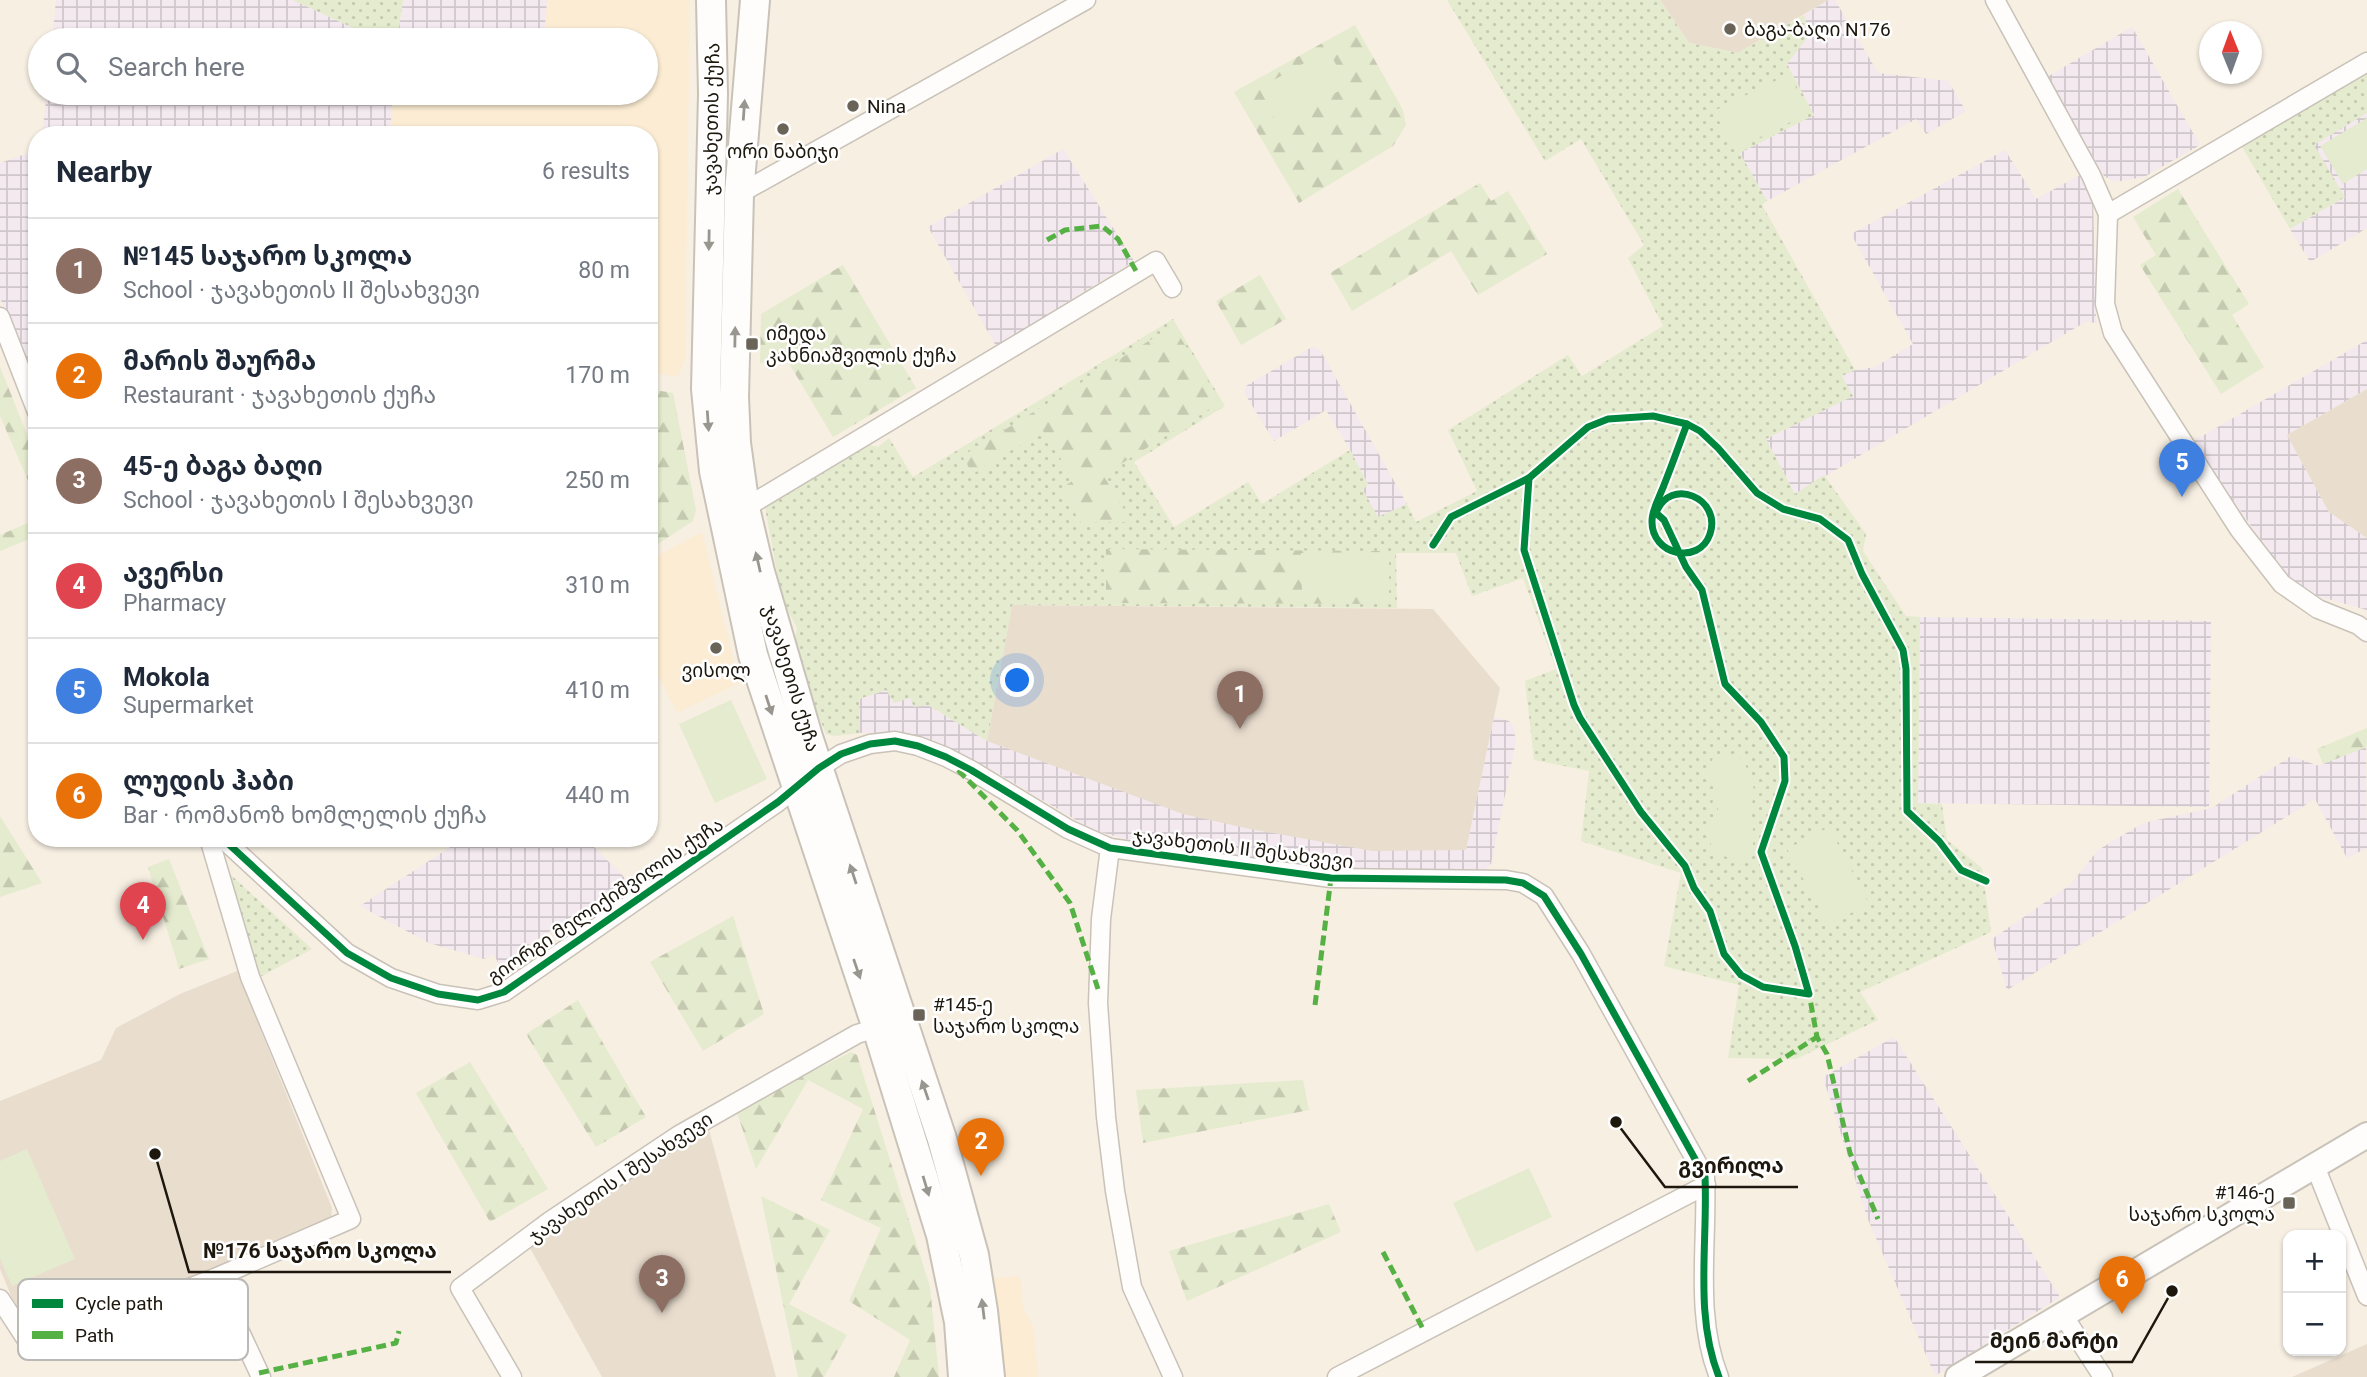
<!DOCTYPE html>
<html lang="en">
<head>
<meta charset="utf-8">
<style>
  body { margin:0; font-family:Roboto,"Noto Sans Georgian",sans-serif; background:#f6f6f7; color:#1f2937 }
  .controls { position:absolute; right:21px; bottom:21px; display:grid; overflow:hidden; border-radius:14px; box-shadow:0 2px 5px #0004 }
  .controls button { width:63px; height:63px; display:grid; place-items:center; padding:0; border:0; border-bottom:2px solid #e0e1e3; background:#fff; color:#1f2937; font:35px sans-serif }
  .compass { position:absolute; left:2199px; top:21px; width:63px; height:63px; border-radius:50%; background:#fff; box-shadow:0 2px 5px #0004; rotate:359deg }
  .you { position:absolute; left:1018px; top:681px; width:24px; height:24px; margin:-18px; border:5px solid #fff; border-radius:50%; background:#1a73e8; box-shadow:0 0 0 10px #1a73e833 }
  .badge { display:grid; place-items:center; width:46px; height:46px; border-radius:50%; background:#b45309; color:#fff; font-size:23px; font-weight:700 }
  .pin { position:absolute; translate:-50% -58px; filter:drop-shadow(0 2px 4px #0008) }
  .pin::after { content:''; position:absolute; top:37px; width:24px; height:21px; background:inherit; clip-path:polygon(0 0,100% 0,50% 100%) }
  .list { margin:0; padding:0; list-style:none }
  h2 { display:flex; justify-content:space-between; align-items:center; height:91px; margin:0; padding:0 28px; font-size:30px }
  h2 small { font-size:23px; font-weight:400; color:#747a83 }
  .list li { display:grid; grid-template-columns:46px 1fr auto; gap:21px; align-items:center; box-sizing:border-box; height:105px; padding:0 28px; border-top:2px solid #e0e1e3 }
  .list b { display:block; font-size:26px; white-space:nowrap }
  .list p { margin:0; font-size:23px; white-space:nowrap; color:#747a83 }
  .list em { font-size:23px; font-style:normal; color:#747a83 }
  .icon { flex:none; width:38px; height:38px; fill:none; stroke:currentColor; stroke-width:2; stroke-linecap:round; stroke-linejoin:round }
  .map { position:relative; flex:none; width:2367px; height:1377px; overflow:hidden }
  .search { position:absolute; background:#fff; box-shadow:0 2px 5px #0004; left:28px; top:28px; width:630px; height:77px; display:flex; align-items:center; gap:18px; box-sizing:border-box; padding:0 24px; border-radius:38px; color:#747a83; font-size:26px }
  .panel { position:absolute; background:#fff; box-shadow:0 2px 5px #0004; left:28px; top:126px; width:630px; height:721px; border-radius:28px }
  .map>svg:first-child { display:block }
  .built { fill:#fbecd3 }
  .industrial { fill:url(#industrial-grid) }
  .education { fill:#e9ddce }
  .green { fill:url(#green-dots) }
  .forest { fill:url(#forest-firs) }
  .pitch { fill:#e5ebce }
  .lines { fill:none; stroke-linecap:round; stroke-linejoin:round }
  .street-casing { stroke:#c9c2b8; stroke-width:21 }
  .secondary-casing { stroke:#c9c2b8; stroke-width:28 }
  .primary-casing { stroke:#c9c2b8; stroke-width:32 }
  .street { stroke:#fefdfb; stroke-width:18 }
  .secondary { stroke:#fefdfb; stroke-width:24 }
  .primary { stroke:#fefdfb; stroke-width:28 }
  .quiet { stroke:#55b144; stroke-width:5; stroke-dasharray:10 5; stroke-linecap:butt }
  .cycleway-casing { stroke:#fff; stroke-width:11 }
  .cycleway { stroke:#00873e; stroke-width:7 }
  .oneway { fill:#999690 }
  .poi-dot { fill:#696358; stroke:#fff; stroke-width:2.5 }
  .labels { text-anchor:middle; stroke-width:5; stroke-linejoin:round; paint-order:stroke }
  .poi-label { font-size:19px; fill:#1d170d; stroke:#fff; text-anchor:start }
  .street-label { font-size:19px; fill:#1d170d; stroke:#fff }
  .key { fill:#fff; stroke:#bbb9b6; stroke-width:2 }
  .key-label { font-size:19px; fill:#1d170d }
  .leader { fill:none; stroke:#1d170d; stroke-width:2.5 }
  .callout-dot { fill:#1d170d; stroke:#fff; stroke-width:2.5 }
  .callout-label { font-size:21px; text-anchor:middle; font-weight:bold; fill:#1d170d; stroke:#fff; stroke-width:5; stroke-linejoin:round; paint-order:stroke }
</style>
</head>
<body>
<div class="map">
<svg width="2367" height="1377" viewBox="0 0 2367 1377">
  <defs>
    <pattern id="industrial-grid" width="8" height="8" patternUnits="userSpaceOnUse" patternTransform="scale(1.75)"><rect width="8" height="8" fill="#f3e9ef"/><path d="M0 4h8M4 0v8" fill="none" stroke="#d0c7cc"/></pattern>
    <pattern id="green-dots" width="8" height="8" patternUnits="userSpaceOnUse" patternTransform="scale(1.75)"><rect width="8" height="8" fill="#e5ebce"/><path d="M2 2h.1M6 6h.1" fill="none" stroke="#c4c9b0" stroke-width="1.8" stroke-linecap="round"/></pattern>
    <pattern id="forest-firs" width="22" height="20" patternUnits="userSpaceOnUse" patternTransform="scale(1.75)"><rect width="22" height="20" fill="#e5ebce"/><path d="M5 1l3.5 6h-7zM16 11l3.5 6h-7z" fill="#c4c9b0"/></pattern>
  </defs>
  <rect width="100%" height="100%" fill="#f7efe2"/>
  <g class="built">
    <polygon points="547,0 690,0 685,359 678,377 649,372 649,135 390,135 393,93 646,93 646,40 544,40"/>
    <polygon points="702,532 739,683 677,713 649,657 649,560"/>
    <polygon points="1020,1276 1023,1307 1034,1329 1038,1377 997,1377 989,1279"/>
  </g>
  <g class="industrial">
    <polygon points="56,0 293,0 379,40 52,40"/>
    <polygon points="403,0 547,0 544,40 397,40"/>
    <polygon points="1828,0 1835,0 1878,73 1948,81 1966,111 1926,134 1916,119 1767,201 1739,152 1814,115 1787,64 1810,34 1804,15"/>
    <polygon points="2132,27 2200,145 2144,177 2115,182 2104,176 2047,77"/>
    <polygon points="47,93 393,93 390,135 42,135"/>
    <polygon points="2367,113 2367,228 2310,262 2290,229 2344,198 2313,145"/>
    <polygon points="1063,149 1134,261 996,346 928,227"/>
    <polygon points="37,150 37,358 25,361 0,298 0,163"/>
    <polygon points="2005,150 2036,199 2082,174 2093,195 2096,320 2098,324 2087,321 1795,494 1766,439 1852,396 1842,376 1855,370 1875,367 1913,344 1851,234"/>
    <polygon points="2367,340 2367,389 2287,435 2329,512 2367,538 2367,610 2296,590 2192,442"/>
    <polygon points="1312,347 1320,350 1407,504 1378,518 1362,490 1368,484 1350,450 1326,410 1274,441 1245,394 1246,386"/>
    <polygon points="1920,617 2211,621 2209,807 1918,803"/>
    <polygon points="886,690 928,705 987,741 1466,850 1494,717 1509,721 1513,726 1516,741 1491,864 1483,871 1469,875 1333,868 1129,840 1093,830 992,770 937,744 891,733 860,733 859,699"/>
    <polygon points="2366,742 2367,848 2347,858 2315,799 2007,990 1992,939 2070,885 2098,850 2143,823 2212,808 2291,756 2319,766"/>
    <polygon points="464,838 585,838 627,880 499,965 494,954 484,959 429,943 360,906"/>
    <polygon points="1894,1037 2060,1297 1935,1376 1867,1217 1823,1077"/>
  </g>
  <g class="education">
    <polygon points="1660,0 1828,0 1738,53 1689,43"/>
    <polygon points="2367,389 2367,538 2329,512 2287,435"/>
    <polygon points="1012,605 1433,609 1500,688 1466,850 1372,851 1250,829 1183,814 987,741"/>
    <polygon points="237,971 332,1208 331,1219 208,1272 60,1328 33,1332 12,1298 0,1269 0,1101 101,1060 116,1028 180,994"/>
    <polygon points="708,1126 776,1377 602,1377 530,1248"/>
    <polygon points="2367,1344 2367,1377 2292,1377"/>
  </g>
  <g class="green">
    <polygon points="293,0 403,0 397,40 379,40"/>
    <polygon points="1447,0 1660,0 1689,43 1738,53 1804,15 1810,34 1787,64 1814,115 1740,153 1767,201 1762,205 1855,370 1842,376 1853,396 1766,439 1795,494 1824,475 1866,534 1863,551 1906,616 1920,617 1918,803 1942,804 1947,840 1982,868 1991,932 1860,992 1878,1020 1796,1059 1728,1058 1739,985 1664,966 1681,873 1581,841 1589,771 1534,760 1525,681 1556,669 1523,578 1472,596 1456,553 1396,553 1397,608 1012,605 987,741 928,705 914,707 910,698 894,703 886,690 859,699 860,733 834,736 826,734 817,712 795,638 797,628 782,599 765,508 775,497 867,444 878,447 889,438 913,477 1173,319 1225,406 1134,462 1174,527 1248,482 1262,504 1350,450 1368,484 1363,490 1378,517 1407,504 1416,522 1477,491 1448,430 1568,355 1582,376 1663,326 1628,258 1644,245 1581,139 1545,161"/>
    <polygon points="2367,71 2367,113 2314,145 2345,197 2290,229 2241,145"/>
    <polygon points="232,876 312,949 260,977 225,881"/>
  </g>
  <g class="forest">
    <polygon points="1355,25 1403,110 1406,125 1393,146 1299,203 1234,92"/>
    <polygon points="1480,183 1491,201 1508,191 1547,254 1478,295 1451,251 1352,311 1330,273"/>
    <polygon points="2178,189 2249,304 2232,315 2264,367 2221,394 2140,265 2156,255 2133,217"/>
    <polygon points="843,265 916,388 833,437 787,360 760,363 761,314"/>
    <polygon points="1260,275 1286,319 1241,345 1216,301"/>
    <polygon points="1173,326 1221,402 1103,475 1132,522 1081,523 1060,489 1074,480 1043,431 973,474 962,456"/>
    <polygon points="0,367 37,459 37,501 0,416"/>
    <polygon points="649,389 673,393 696,510 693,521 649,550"/>
    <polygon points="37,519 37,536 0,551 0,535"/>
    <polygon points="1106,549 1389,551 1389,604 1106,603"/>
    <polygon points="2367,728 2367,747 2323,764 2317,749"/>
    <polygon points="0,816 42,883 0,897"/>
    <polygon points="169,859 209,959 179,969 148,867"/>
    <polygon points="733,916 764,1014 703,1051 650,962"/>
    <polygon points="578,1000 646,1117 596,1147 526,1034"/>
    <polygon points="851,1052 857,1055 930,1287 939,1377 894,1377 910,1340 849,1301 881,1228 821,1200 863,1109 808,1080 756,1169 736,1110"/>
    <polygon points="470,1062 548,1189 490,1222 416,1093"/>
    <polygon points="1303,1080 1309,1110 1143,1143 1136,1090"/>
    <polygon points="761,1196 830,1230 789,1304 847,1335 824,1377 798,1377"/>
    <polygon points="1329,1204 1341,1232 1187,1301 1169,1251"/>
  </g>
  <g class="pitch">
    <polygon points="1328,50 1348,86 1278,124 1259,88"/>
    <polygon points="1789,74 1809,113 1734,150 1714,111"/>
    <polygon points="2367,118 2367,169 2343,184 2320,146"/>
    <polygon points="1387,552 1387,595 1302,596 1301,553"/>
    <polygon points="731,700 767,779 715,803 679,724"/>
    <polygon points="1720,754 1738,756 1745,763 1755,792 1749,814 1754,833 1752,857 1737,860 1717,854 1709,841 1707,824 1720,813 1717,807 1712,805 1715,792 1708,775 1713,757"/>
    <polygon points="1829,827 1869,904 1828,925 1787,849"/>
    <polygon points="27,1149 75,1259 12,1286 0,1259 0,1161"/>
    <polygon points="1529,1168 1552,1217 1476,1252 1453,1203"/>
  </g>
  <g class="lines">
    <g class="street-casing">
      <g id="street">
        <polyline points="1995,0 2091,175 2108,214 2105,304 2113,333 2239,529 2282,584 2318,609 2358,625 2367,632"/>
        <polyline points="739,194 1086,0"/>
        <polyline points="2108,214 2367,62"/>
        <polyline points="0,317 37,412"/>
        <polyline points="745,508 1156,261 1172,288"/>
        <path d="M 222,838 L 347,953 L 391,978 L 438,994 L 478,1000 L 504,992 L 778,802 L 819,768 L 841,754 L 870,744 L 895,741 L 918,746 L 946,757 L 971,770 L 1068,829 L 1110,848 L 1331,878 L 1506,880 L 1523,883 L 1544,896 L 1581,954 L 1705,1177 C 1708,1243 1694,1315 1719,1377"/>
        <polyline points="1110,848 1101,919 1098,1003 1106,1117 1115,1191 1132,1287 1173,1377"/>
        <polyline points="2315,1166 2367,1296"/>
        <polyline points="215,1278 261,1377"/>
        <polyline points="0,1299 28,1342 48,1343 215,1278 351,1219 250,977 209,838"/>
        <polyline points="2063,1315 2103,1377"/>
        <polyline points="512,1377 460,1288 550,1221 679,1135 857,1034 877,1028"/>
        <polyline points="1337,1377 1706,1185"/>
      </g>
    </g>
    <g class="secondary-casing">
      <polyline id="secondary" points="1958,1377 2367,1135"/>
    </g>
    <g class="primary-casing">
      <g id="primary">
        <polyline points="711,0 713,94 706,389 714,471 753,655 877,1028 941,1235 959,1322 963,1377"/>
        <polyline points="755,0 739,194 734,397 736,443 745,508 760,572 808,737 942,1139 974,1255 983,1311 990,1377"/>
      </g>
    </g>
    <use href="#street" class="street"/>
    <use href="#secondary" class="secondary"/>
    <use href="#primary" class="primary"/>
    <g class="quiet">
      <polyline points="1047,240 1065,230 1102,226 1118,239 1136,271"/>
      <polyline points="958,770 1017,830 1070,903 1098,989"/>
      <polyline points="1808,988 1817,1037 1827,1054 1850,1153 1878,1219"/>
      <polyline points="1315,1005 1331,878"/>
      <polyline points="1748,1081 1817,1037"/>
      <polyline points="1383,1252 1424,1331"/>
      <polyline points="259,1373 396,1343 399,1331"/>
    </g>
    <g class="cycleway-casing">
      <g id="cycleway">
        <path d="M 1529,478 L 1524,550 L 1574,705 L 1580,718 L 1641,812 L 1685,866 L 1694,888 L 1710,911 L 1724,954 L 1741,975 L 1763,987 L 1809,994 L 1795,946 L 1761,852 L 1785,781 L 1784,757 L 1761,722 L 1725,684 L 1702,590 L 1686,567 L 1664,520 L 1656,513 C 1670,476 1722,498 1710,534 C 1699,566 1651,555 1652,521 C 1652,509 1660,496 1664,485 C 1672,465 1679,445 1687,424"/>
        <polyline points="1433,545 1451,517 1529,478 1588,427 1608,419 1653,416 1687,424 1700,431 1718,448 1757,493 1783,509 1820,519 1848,540 1862,574 1903,650 1906,669 1907,811 1939,841 1961,870 1986,881"/>
        <path d="M 222,838 L 347,953 L 391,978 L 438,994 L 478,1000 L 504,992 L 778,802 L 819,768 L 841,754 L 870,744 L 895,741 L 918,746 L 946,757 L 971,770 L 1068,829 L 1110,848 L 1331,878 L 1506,880 L 1523,883 L 1544,896 L 1581,954 L 1705,1177 C 1708,1243 1694,1315 1719,1377"/>
      </g>
    </g>
    <use href="#cycleway" class="cycleway"/>
  </g>
  <defs><path id="oneway-solid" d="M-6-.8H1V-3.2L6.5 0L1 3.2V.8H-6Z" transform="scale(1.75)"/></defs>
  <g class="oneway">
    <use href="#oneway-solid" transform="translate(744 110) rotate(-86)"/>
    <use href="#oneway-solid" transform="translate(709 240) rotate(91)"/>
    <use href="#oneway-solid" transform="translate(735 337) rotate(-89)"/>
    <use href="#oneway-solid" transform="translate(708 421) rotate(86)"/>
    <use href="#oneway-solid" transform="translate(758 562) rotate(-103)"/>
    <use href="#oneway-solid" transform="translate(769 705) rotate(72)"/>
    <use href="#oneway-solid" transform="translate(853 874) rotate(-108)"/>
    <use href="#oneway-solid" transform="translate(857 969) rotate(71)"/>
    <use href="#oneway-solid" transform="translate(925 1090) rotate(-109)"/>
    <use href="#oneway-solid" transform="translate(926 1186) rotate(73)"/>
    <use href="#oneway-solid" transform="translate(983 1309) rotate(-97)"/>
  </g>
  <g class="poi-dot">
    <circle cx="1730" cy="29" r="7"/>
    <circle cx="853" cy="106" r="7"/>
    <circle cx="783" cy="129" r="7"/>
    <rect x="745" y="337" width="14" height="14" rx="3.5"/>
    <circle cx="716" cy="648" r="7"/>
    <rect x="912" y="1008" width="14" height="14" rx="3.5"/>
    <rect x="2282" y="1196" width="14" height="14" rx="3.5"/>
  </g>
  <g class="labels">
    <g class="poi-label">
      <text x="1744" y="36">ბაგა-ბაღი N176</text>
      <text x="867" y="113">Nina</text>
      <text x="783" y="158" text-anchor="middle">ორი ნაბიჯი</text>
      <text x="766" y="340">იმედა<tspan x="766" dy="22">კახნიაშვილის ქუჩა</tspan></text>
      <text x="716" y="677" text-anchor="middle">ვისოლ</text>
      <text x="933" y="1011">#145-ე<tspan x="933" dy="22">საჯარო სკოლა</tspan></text>
      <text x="2275" y="1199" text-anchor="end">#146-ე<tspan x="2275" dy="22">საჯარო სკოლა</tspan></text>
    </g>
    <g class="street-label">
      <text transform="translate(711 119) rotate(-89)" y="7">ჯავახეთის ქუჩა</text>
      <text transform="translate(792 678) rotate(73)" y="7">ჯავახეთის ქუჩა</text>
      <text transform="translate(1243 848) rotate(7)" y="7">ჯავახეთის II შესახვევი</text>
      <text transform="translate(605 900) rotate(-34)" y="7">გიორგი მელიქიშვილის ქუჩა</text>
      <text transform="translate(620 1177) rotate(-34)" y="7">ჯავახეთის I შესახვევი</text>
    </g>
  </g>
  <rect x="18" y="1279" width="230" height="81" rx="10" class="key"/>
  <rect x="32" y="1299" width="31" height="9" fill="#00873e"/>
  <rect x="32" y="1331" width="31" height="8" fill="#55b144"/>
  <g class="key-label">
    <text x="75" y="1310">Cycle path</text>
    <text x="75" y="1342">Path</text>
  </g>
  <path class="leader" d="M1616 1122L1665 1187H1798M155 1154L189 1272H451M2172 1291L2132 1362H1975"/>
  <g class="callout-dot">
    <circle cx="1616" cy="1122" r="7"/>
    <circle cx="155" cy="1154" r="7"/>
    <circle cx="2172" cy="1291" r="7"/>
  </g>
  <g class="callout-label">
    <text x="1731" y="1173">გვირილა</text>
    <text x="320" y="1258">№176 საჯარო სკოლა</text>
    <text x="2054" y="1348">მეინ მარტი</text>
  </g>
</svg>
<div class="controls">
<button>+</button>
<button>−</button>
</div>
<svg class="compass" viewBox="-18 -18 36 36"><path d="M0-13l5 13h-10z" fill="#e53935"/><path d="M0 13l5-13h-10z" fill="#747a83"/></svg>
<div class="you"></div>
<div class="pin badge" style="left:1240px;top:729px;background:#8d6e63">1</div>
<div class="pin badge" style="left:981px;top:1176px;background:#e8710a">2</div>
<div class="pin badge" style="left:662px;top:1313px;background:#8d6e63">3</div>
<div class="pin badge" style="left:143px;top:940px;background:#e0444e">4</div>
<div class="pin badge" style="left:2182px;top:497px;background:#3f7fe0">5</div>
<div class="pin badge" style="left:2122px;top:1314px;background:#e8710a">6</div>
<div class="search"><svg class="icon" aria-label="search" viewBox="0 0 24 24"><circle cx="10" cy="10" r="6"/><path d="M15 15l6 6"/></svg>Search here</div>
<section class="panel">
<h2>Nearby<small>6 results</small></h2>
<ul class="list">
<li><span class="badge" style="background:#8d6e63">1</span><div><b>№145 საჯარო სკოლა</b><p>School · ჯავახეთის II შესახვევი</p></div><em>80 m</em></li>
<li><span class="badge" style="background:#e8710a">2</span><div><b>მარის შაურმა</b><p>Restaurant · ჯავახეთის ქუჩა</p></div><em>170 m</em></li>
<li><span class="badge" style="background:#8d6e63">3</span><div><b>45-ე ბაგა ბაღი</b><p>School · ჯავახეთის I შესახვევი</p></div><em>250 m</em></li>
<li><span class="badge" style="background:#e0444e">4</span><div><b>ავერსი</b><p>Pharmacy</p></div><em>310 m</em></li>
<li><span class="badge" style="background:#3f7fe0">5</span><div><b>Mokola</b><p>Supermarket</p></div><em>410 m</em></li>
<li><span class="badge" style="background:#e8710a">6</span><div><b>ლუდის ჰაბი</b><p>Bar · რომანოზ ხომლელის ქუჩა</p></div><em>440 m</em></li>
</ul>
</section>
</div>
</body>
</html>
